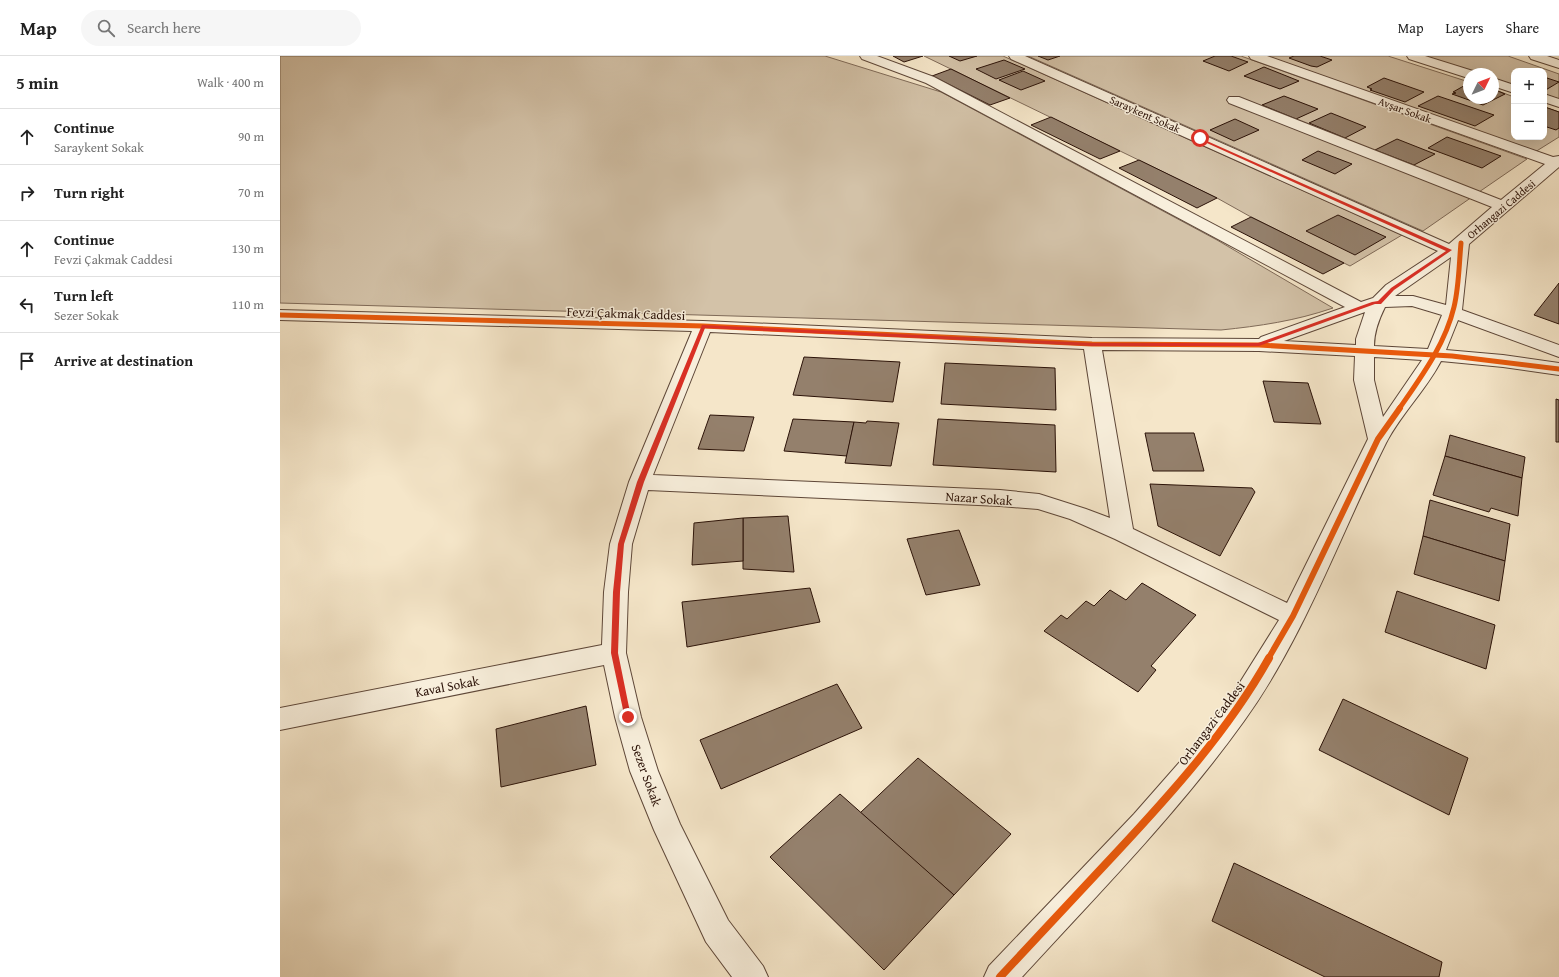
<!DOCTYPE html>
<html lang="en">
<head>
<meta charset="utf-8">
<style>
  body { margin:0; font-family:"Gentium Book Plus",serif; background:#f6f6f6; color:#222 }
  .controls { position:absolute; right:12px; top:12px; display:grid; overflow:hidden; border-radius:8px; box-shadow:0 4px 16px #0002 }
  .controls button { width:36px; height:36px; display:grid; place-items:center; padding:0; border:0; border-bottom:1px solid #e0e0e0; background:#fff; color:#222; font:20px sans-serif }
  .compass { position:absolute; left:1183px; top:12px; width:36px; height:36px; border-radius:50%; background:#fff; box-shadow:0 4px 16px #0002; rotate:47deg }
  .stop { position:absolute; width:12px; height:12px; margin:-9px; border:3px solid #d93025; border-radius:50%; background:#fff }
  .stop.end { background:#d93025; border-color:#fff; box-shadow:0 1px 4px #0008 }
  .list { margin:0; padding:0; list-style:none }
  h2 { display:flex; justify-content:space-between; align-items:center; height:52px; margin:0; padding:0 16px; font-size:17px }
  h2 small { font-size:13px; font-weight:400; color:#767676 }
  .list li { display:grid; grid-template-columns:26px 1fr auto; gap:12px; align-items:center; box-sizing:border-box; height:56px; padding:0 16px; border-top:1px solid #e0e0e0 }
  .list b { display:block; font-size:15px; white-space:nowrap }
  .list p { margin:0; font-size:13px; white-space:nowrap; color:#767676 }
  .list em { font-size:13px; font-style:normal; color:#767676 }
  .icon { flex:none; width:22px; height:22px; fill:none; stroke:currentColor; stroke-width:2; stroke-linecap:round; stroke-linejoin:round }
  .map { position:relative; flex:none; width:1279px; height:921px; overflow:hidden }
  header { display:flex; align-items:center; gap:24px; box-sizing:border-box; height:56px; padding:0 20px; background:#fff; border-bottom:1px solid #e0e0e0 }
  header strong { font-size:19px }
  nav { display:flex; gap:22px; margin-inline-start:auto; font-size:14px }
  .search { width:280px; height:36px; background:#f6f6f6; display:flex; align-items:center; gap:10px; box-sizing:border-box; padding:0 14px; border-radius:22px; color:#767676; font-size:15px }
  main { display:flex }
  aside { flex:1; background:#fff }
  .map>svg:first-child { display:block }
  .green { fill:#d3c2a8; stroke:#7f6a58 }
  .building { fill:#94806c; stroke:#2b1208 }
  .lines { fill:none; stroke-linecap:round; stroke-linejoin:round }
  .minor-casing { stroke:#5e4738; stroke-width:2 }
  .minor { fill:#f8efdc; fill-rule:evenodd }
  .cycleway-far2-casing { stroke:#f8efdc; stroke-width:7 }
  .cycleway-far1-casing { stroke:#f8efdc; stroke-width:8 }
  .cycleway-casing { stroke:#f8efdc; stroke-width:10 }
  .cycleway-far2 { stroke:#e8590c; stroke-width:5 }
  .cycleway-far1 { stroke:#e8590c; stroke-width:6 }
  .cycleway { stroke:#e8590c; stroke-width:8 }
  .route { fill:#d93025 }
  .labels { text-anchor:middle; stroke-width:3; stroke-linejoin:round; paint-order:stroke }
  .far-street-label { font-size:11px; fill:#2b1208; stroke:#f8efdc }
  .street-label { font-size:13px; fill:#2b1208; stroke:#f8efdc }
</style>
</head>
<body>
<header>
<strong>Map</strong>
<div class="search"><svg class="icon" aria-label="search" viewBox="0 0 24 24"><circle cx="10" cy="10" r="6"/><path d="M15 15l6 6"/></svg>Search here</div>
<nav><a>Map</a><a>Layers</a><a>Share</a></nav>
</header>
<main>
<aside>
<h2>5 min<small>Walk · 400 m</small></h2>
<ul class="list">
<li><svg class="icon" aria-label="ahead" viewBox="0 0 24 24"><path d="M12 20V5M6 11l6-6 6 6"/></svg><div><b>Continue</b><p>Saraykent Sokak</p></div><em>90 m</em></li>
<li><svg class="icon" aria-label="right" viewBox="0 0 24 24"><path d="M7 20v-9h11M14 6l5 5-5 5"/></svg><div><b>Turn right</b></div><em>70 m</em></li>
<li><svg class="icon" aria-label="ahead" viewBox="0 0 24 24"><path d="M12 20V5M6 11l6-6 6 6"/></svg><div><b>Continue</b><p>Fevzi Çakmak Caddesi</p></div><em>130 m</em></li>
<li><svg class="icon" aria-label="left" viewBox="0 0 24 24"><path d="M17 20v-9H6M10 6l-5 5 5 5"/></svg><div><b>Turn left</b><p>Sezer Sokak</p></div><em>110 m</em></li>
<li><svg class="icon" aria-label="arrive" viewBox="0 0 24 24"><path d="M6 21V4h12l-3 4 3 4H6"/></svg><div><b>Arrive at destination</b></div></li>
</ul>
</aside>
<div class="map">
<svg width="1279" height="921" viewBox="0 0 1279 921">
  <rect width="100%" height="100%" fill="#f5e6c9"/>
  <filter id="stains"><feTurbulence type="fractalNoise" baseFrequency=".005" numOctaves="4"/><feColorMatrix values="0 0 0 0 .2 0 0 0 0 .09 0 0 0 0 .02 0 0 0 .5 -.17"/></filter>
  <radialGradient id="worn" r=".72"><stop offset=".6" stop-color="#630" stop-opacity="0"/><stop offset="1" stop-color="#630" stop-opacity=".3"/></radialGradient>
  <g class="green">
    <path d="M 0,0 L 545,0 L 661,36 L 937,184 L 1053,252 C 1015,265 980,270 941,274 L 0,247 Z"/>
    <polygon points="644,0 723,0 1122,179 1070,210 971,161 937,142"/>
    <polygon points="748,0 961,0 1247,103 1199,136 949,42 947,44 947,45 1192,141 1143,175"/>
    <polygon points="987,0 1108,0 1189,26 1189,42 1213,42 1213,33 1234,41 1234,81 1264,81 1264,51 1279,56 1279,81 1255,96"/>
    <polygon points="1145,0 1228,0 1279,18 1279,43 1264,38 1264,15 1234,15 1234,29 1213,22 1213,18 1201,18"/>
  </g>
  <g class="building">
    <polygon points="613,0 643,0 624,6"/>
    <polygon points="669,0 697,0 680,5"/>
    <polygon points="758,0 780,0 768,4"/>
    <polygon points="935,0 951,0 968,6 949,15 923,5"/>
    <polygon points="1014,0 1040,0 1052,4 1037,11 1031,10 1009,2"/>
    <polygon points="724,4 745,13 716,23 696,13"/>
    <polygon points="984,11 1019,25 1000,33 964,20"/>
    <polygon points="671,13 730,42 710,49 652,20"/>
    <polygon points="743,15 765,25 741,34 719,24"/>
    <polygon points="1264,21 1279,26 1264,35"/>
    <polygon points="1104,22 1144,36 1125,46 1090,34 1092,33 1087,31"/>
    <polygon points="1189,27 1189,42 1213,42 1213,33 1225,38 1203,49 1172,38 1176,37 1173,36"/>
    <polygon points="1004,40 1038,53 1016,63 982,49"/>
    <polygon points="1158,40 1214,59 1195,70 1138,50"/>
    <polygon points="1265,51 1279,56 1279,72 1276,74 1264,70 1264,52"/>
    <polygon points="1051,57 1086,71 1065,82 1029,67"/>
    <polygon points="771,61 840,95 820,103 751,69"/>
    <polygon points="955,63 979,74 954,85 930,74"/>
    <polygon points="1167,81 1221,100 1202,112 1148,92"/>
    <polygon points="1117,83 1155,98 1134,109 1095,94"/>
    <polygon points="1038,95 1072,108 1055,118 1022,104"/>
    <polygon points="859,104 937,142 917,152 839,112"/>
    <polygon points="1058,159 1106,181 1075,199 1026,175"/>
    <polygon points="971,161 1064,207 1043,218 951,171"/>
    <polygon points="1279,227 1279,268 1254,259"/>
    <polygon points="524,301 620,306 613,346 513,339"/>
    <polygon points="665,307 775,312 776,354 661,348"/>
    <polygon points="983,325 1028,327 1041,368 994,366"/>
    <polygon points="1276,343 1279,344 1279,386 1276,386"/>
    <polygon points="430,359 474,361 464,395 418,393"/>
    <polygon points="513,363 574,366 567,400 504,395"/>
    <polygon points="658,363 775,369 776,416 653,409"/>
    <polygon points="587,365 619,367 611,410 565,407 574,366 586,367"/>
    <polygon points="865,377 914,377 924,415 873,415"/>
    <polygon points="1170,379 1245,401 1242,422 1165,400"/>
    <polygon points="1165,400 1242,422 1238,460 1211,452 1209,456 1153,439"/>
    <polygon points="870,428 972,432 975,436 940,500 878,470"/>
    <polygon points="1150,444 1230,468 1225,505 1143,480"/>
    <polygon points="508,460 514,516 463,513 463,462"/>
    <polygon points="463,462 463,505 412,509 414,467"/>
    <polygon points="679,474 700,529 646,539 627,483"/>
    <polygon points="1143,480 1225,505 1219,545 1134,518"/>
    <polygon points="862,527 916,559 871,610 876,614 858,636 764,575 781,559 787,563 806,545 814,550 830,534 846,544"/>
    <polygon points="530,532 540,566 407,591 402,546"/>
    <polygon points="1117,535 1215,569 1206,613 1105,576"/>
    <polygon points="557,628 582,672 441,733 420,684"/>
    <polygon points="1063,643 1188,702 1169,759 1039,694"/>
    <polygon points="306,650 316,709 221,731 216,673"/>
    <polygon points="638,702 731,778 674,839 580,757"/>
    <polygon points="560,738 674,839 604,914 490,801"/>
    <polygon points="954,807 1162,906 1159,921 1045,921 932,865"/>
  </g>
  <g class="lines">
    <g class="minor-casing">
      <g id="minor">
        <path d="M 580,0 L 597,0 L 654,21 L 1081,246 L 1093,242 L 1106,229 L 1158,195 L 731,3 L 729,0 L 745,0 L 1169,188 L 1212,151 L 949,47 L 947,44 L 949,41 L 959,41 L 1221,144 L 1265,108 L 971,3 L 969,0 L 987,0 L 1273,101 L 1279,100 L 1279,111 L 1189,188 L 1182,254 L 1279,289 L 1279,301 L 1178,264 L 1166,294 L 1223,299 L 1279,307 L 1279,319 L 1223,311 L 1161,305 C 1146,334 1121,358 1106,387 C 1060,479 1025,580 964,665 C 898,757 818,838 742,921 L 704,921 L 709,910 L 854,758 L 912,692 L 947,647 L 999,564 L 835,483 L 790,463 L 758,453 L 720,450 L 368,434 L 352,488 L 348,536 L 346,597 L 361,661 L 378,715 L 400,768 L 448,864 L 483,910 L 488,921 L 452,921 L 426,886 L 374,774 L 350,715 L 335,661 L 324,609 L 0,674 L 0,652 L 322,589 L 324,536 L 330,488 L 349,426 L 412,275 L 0,264 L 0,254 L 423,265 L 812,282 L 979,283 L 981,281 L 1065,251 L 646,27 L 582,3 ZM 1171,201 L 1166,249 L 1133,240 L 1115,240 ZM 1132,250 L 1162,259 L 1148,293 L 1094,290 C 1094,276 1099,263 1105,251 ZM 1085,256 L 1076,283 L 1076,289 L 1004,285 ZM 430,276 L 804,293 L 830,462 L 806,453 L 759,438 L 720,434 L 373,419 ZM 822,294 L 979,295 L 1075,300 L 1074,324 L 1088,383 L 1007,547 L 853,473 ZM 1094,301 L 1142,304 L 1103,361 L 1094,324 Z"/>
        <polygon points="1127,0 1145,0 1193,15 1195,18 1189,18 1189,22 1185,21 1129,3"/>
        <polygon points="1249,0 1267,0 1279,4 1279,12 1251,3"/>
        <polygon points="1213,22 1234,29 1234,37 1213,30"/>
        <polygon points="1264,38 1279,43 1279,51 1264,46"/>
      </g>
    </g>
    <use href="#minor" class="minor"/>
    <g class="cycleway-far2-casing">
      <g id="cycleway-far2">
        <polyline points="0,259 423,270 812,288 979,289 1172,300 1279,313"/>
        <path d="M 1119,353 C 1141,321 1165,289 1174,251 C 1179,231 1179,208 1181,187"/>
      </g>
    </g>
    <g class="cycleway-far1-casing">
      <polyline id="cycleway-far1" points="988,603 1013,560 1098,383 1120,352"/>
    </g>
    <g class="cycleway-casing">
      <path id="cycleway" d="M 720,921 C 758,880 796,840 834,799 C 891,738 948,675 989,602"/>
    </g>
    <use href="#cycleway-far2" class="cycleway-far2"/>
    <use href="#cycleway-far1" class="cycleway-far1"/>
    <use href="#cycleway" class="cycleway"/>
  </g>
  <polygon class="route" points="918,81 1172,194 1114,234 1101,248 1095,248 979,290 812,290 425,272 364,426 344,488 340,536 338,597 351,661 348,664 345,663 331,597 333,536 338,488 357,426 422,269 812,287 978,287 1092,246 1098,245 1111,232 1166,195 918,83"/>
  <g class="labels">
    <g class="far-street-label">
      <text transform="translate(1125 54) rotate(20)" y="4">Avşar Sokak</text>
      <text transform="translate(865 58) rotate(24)" y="4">Saraykent Sokak</text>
      <text transform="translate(1221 153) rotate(-40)" y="4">Orhangazi Caddesi</text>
    </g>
    <g class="street-label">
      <text transform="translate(346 257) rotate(2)" y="5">Fevzi Çakmak Caddesi</text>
      <text transform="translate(699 442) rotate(4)" y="5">Nazar Sokak</text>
      <text transform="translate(167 630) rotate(-11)" y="5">Kaval Sokak</text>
      <text transform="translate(931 667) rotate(-53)" y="5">Orhangazi Caddesi</text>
      <text transform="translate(367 719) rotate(70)" y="5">Sezer Sokak</text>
    </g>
  </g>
  <rect width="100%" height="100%" filter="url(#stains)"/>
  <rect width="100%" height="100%" fill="url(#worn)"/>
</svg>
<div class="controls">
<button>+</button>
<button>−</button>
</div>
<svg class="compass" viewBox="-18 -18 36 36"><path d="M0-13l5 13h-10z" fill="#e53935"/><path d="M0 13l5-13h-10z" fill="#767676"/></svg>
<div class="stop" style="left:920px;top:82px"></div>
<div class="stop end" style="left:348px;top:661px"></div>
</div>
</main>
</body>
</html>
